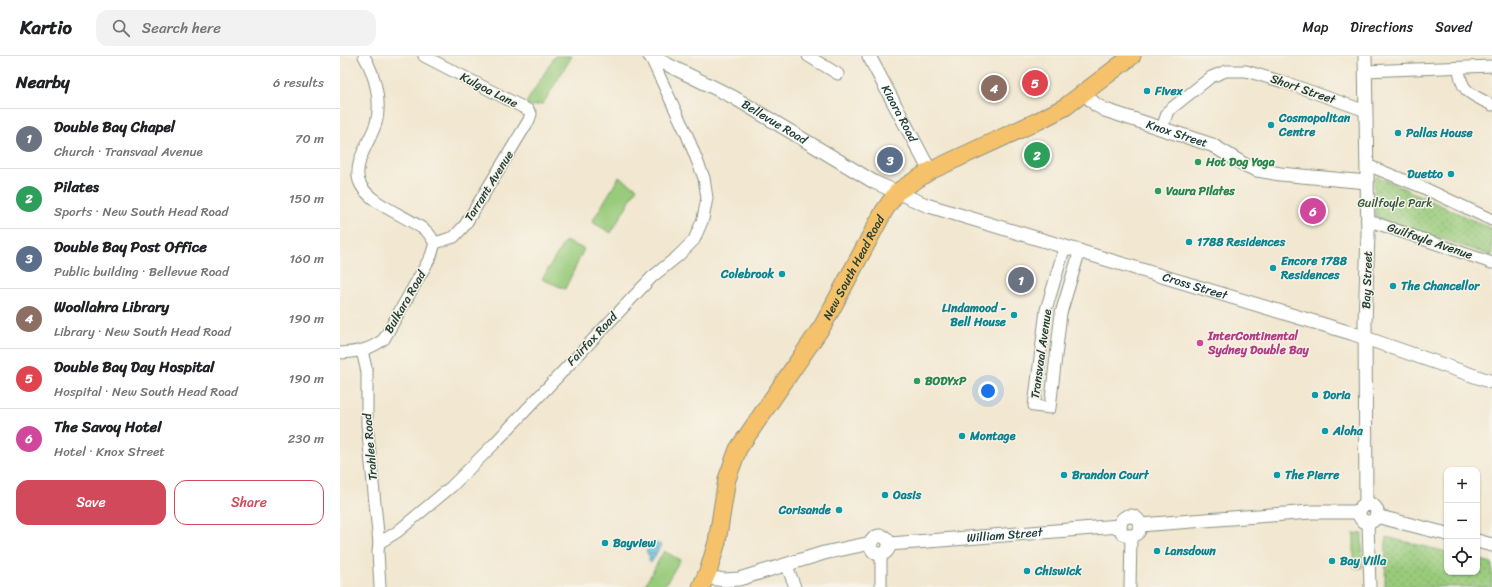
<!DOCTYPE html>
<html lang="en">
<head>
<meta charset="utf-8">
<style>
  body { margin:0; font-family:Sriracha,sans-serif; background:#f2f2f2; color:#202124 }
  .controls { position:absolute; right:12px; bottom:12px; display:grid; overflow:hidden; border-radius:8px; box-shadow:0 1px 3px #0004 }
  .controls button { width:36px; height:36px; display:grid; place-items:center; padding:0; border:0; border-bottom:1px solid #e0e0e0; background:#fff; color:#202124; font:20px sans-serif }
  .you { position:absolute; left:648px; top:335px; width:14px; height:14px; margin:-10px; border:3px solid #fff; border-radius:50%; background:#1a73e8; box-shadow:0 0 0 6px #1a73e833 }
  .badge { display:grid; place-items:center; width:26px; height:26px; border-radius:50%; background:#d1495b; color:#fff; font-size:13px; font-weight:700 }
  .pin { position:absolute; translate:-50% -50%; border:2px solid #fff; box-shadow:0 1px 4px #0006 }
  .list { margin:0; padding:0; list-style:none }
  h2 { display:flex; justify-content:space-between; align-items:center; height:52px; margin:0; padding:0 16px; font-size:17px }
  h2 small { font-size:13px; font-weight:400; color:#757577 }
  .list li { display:grid; grid-template-columns:26px 1fr auto; gap:12px; align-items:center; box-sizing:border-box; height:60px; padding:0 16px; border-top:1px solid #e0e0e0 }
  .list b { display:block; font-size:15px; white-space:nowrap }
  .list p { margin:0; font-size:13px; white-space:nowrap; color:#757577 }
  .list em { font-size:13px; font-style:normal; color:#757577 }
  .actions { display:flex; gap:8px; padding:12px 16px }
  .actions a { flex:1; padding:9px 0; border:1px solid #d1495b; border-radius:12px; text-align:center; font-size:14px; color:#d1495b }
  .actions .main { background:#d1495b; color:#fff }
  .icon { flex:none; width:22px; height:22px; fill:none; stroke:currentColor; stroke-width:2; stroke-linecap:round; stroke-linejoin:round }
  .map { position:relative; flex:none; width:1152px; height:531px; overflow:hidden }
  header { display:flex; align-items:center; gap:24px; box-sizing:border-box; height:56px; padding:0 20px; background:#fff; border-bottom:1px solid #e0e0e0 }
  header strong { font-size:19px }
  nav { display:flex; gap:22px; margin-inline-start:auto; font-size:14px }
  .search { width:280px; height:36px; background:#f2f2f2; display:flex; align-items:center; gap:10px; box-sizing:border-box; padding:0 14px; border-radius:12px; color:#757577; font-size:15px }
  main { display:flex }
  aside { flex:1; background:#fff }
  .map>svg:first-child { display:block }
  .grass { fill:#99cb7b; stroke:#5c8458 }
  .park { fill:url(#park-dots); stroke:#5c8458 }
  .water { fill:url(#water-rules); stroke:#3e7d88 }
  .lines { fill:none; stroke-linecap:round; stroke-linejoin:round }
  .minor-casing { stroke:#889282; stroke-width:13 }
  .tertiary-casing { stroke:#889282; stroke-width:15 }
  .primary-casing { stroke:#889282; stroke-width:19 }
  .minor { stroke:#fff; stroke-width:11 }
  .tertiary { stroke:#fff; stroke-width:13 }
  .primary { stroke:#f5c16b; stroke-width:17 }
  .culture-dot { fill:#0f9aa8; stroke:#f7f3e8; stroke-width:1.5 }
  .leisure-dot { fill:#2e9e5b; stroke:#f7f3e8; stroke-width:1.5 }
  .hotel-dot { fill:#d1479c; stroke:#f7f3e8; stroke-width:1.5 }
  .labels { text-anchor:middle; stroke-width:3; stroke-linejoin:round; paint-order:stroke }
  .street-label { font-size:12px; fill:#1f3d34; stroke:#f7f3e8 }
  .culture-label { font-size:12px; font-weight:bold; fill:#0d838f; stroke:#f7f3e8; text-anchor:start }
  .leisure-label { font-size:12px; font-weight:bold; fill:#27864d; stroke:#f7f3e8; text-anchor:start }
  .park-label { font-size:12px; fill:#375942; stroke:#f7f3e8 }
  .hotel-label { font-size:12px; font-weight:bold; fill:#b23c85; stroke:#f7f3e8; text-anchor:start }
</style>
</head>
<body>
<header>
<strong>Kartio</strong>
<div class="search"><svg class="icon" aria-label="search" viewBox="0 0 24 24"><circle cx="10" cy="10" r="6"/><path d="M15 15l6 6"/></svg>Search here</div>
<nav><a>Map</a><a>Directions</a><a>Saved</a></nav>
</header>
<main>
<aside>
<h2>Nearby<small>6 results</small></h2>
<ul class="list">
<li><span class="badge" style="background:#6b7280">1</span><div><b>Double Bay Chapel</b><p>Church · Transvaal Avenue</p></div><em>70 m</em></li>
<li><span class="badge" style="background:#2e9e5b">2</span><div><b>Pilates</b><p>Sports · New South Head Road</p></div><em>150 m</em></li>
<li><span class="badge" style="background:#5c6f8a">3</span><div><b>Double Bay Post Office</b><p>Public building · Bellevue Road</p></div><em>160 m</em></li>
<li><span class="badge" style="background:#8d6e63">4</span><div><b>Woollahra Library</b><p>Library · New South Head Road</p></div><em>190 m</em></li>
<li><span class="badge" style="background:#e0444e">5</span><div><b>Double Bay Day Hospital</b><p>Hospital · New South Head Road</p></div><em>190 m</em></li>
<li><span class="badge" style="background:#d1479c">6</span><div><b>The Savoy Hotel</b><p>Hotel · Knox Street</p></div><em>230 m</em></li>
</ul>
<div class="actions"><a class="main">Save</a><a>Share</a></div>
</aside>
<div class="map">
<svg width="1152" height="531" viewBox="0 0 1152 531">
  <defs>
    <pattern id="park-dots" width="8" height="8" patternUnits="userSpaceOnUse"><rect width="8" height="8" fill="#99cb7b"/><path d="M2 2h.1M6 6h.1" fill="none" stroke="#7ca666" stroke-width="1.8" stroke-linecap="round"/></pattern>
    <pattern id="water-rules" width="6" height="5" patternUnits="userSpaceOnUse"><rect width="6" height="5" fill="#5ebddd"/><path d="M0 2.5h6" fill="none" stroke="#4d9bb4"/></pattern>
  </defs>
  <rect width="100%" height="100%" fill="#f7f3e8"/>
  <filter id="ink" filterUnits="userSpaceOnUse"><feTurbulence type="fractalNoise" baseFrequency=".025" numOctaves="2"/><feDisplacementMap in="SourceGraphic" scale="8" xChannelSelector="R" yChannelSelector="G"/><feConvolveMatrix kernelMatrix="1 2 1 2 8 2 1 2 1" color-interpolation-filters="sRGB"/></filter>
  <filter id="wash" filterUnits="userSpaceOnUse"><feTurbulence type="fractalNoise" baseFrequency=".012" numOctaves="4" result="noise"/><feDisplacementMap in="SourceGraphic" scale="16" xChannelSelector="R" yChannelSelector="G"/><feGaussianBlur stdDeviation="0.9" result="paint"/><feColorMatrix in="noise" values="0 0 0 0 0 0 0 0 0 0 0 0 0 0 0 0 0 1.4 0 .05"/><feComposite in="paint" operator="in"/></filter>
  <g filter="url(#wash)">
    <rect width="100%" height="100%" fill="#f2e7d0"/>
    <g class="grass">
      <polygon points="215,0 232,0 203,48 192,50 186,47"/>
      <polygon points="279,121 297,132 271,177 252,166"/>
      <polygon points="225,185 244,193 225,233 202,223"/>
      <polygon points="1014,477 1022,478 1022,512 1014,512"/>
      <polygon points="324,495 340,504 324,531 309,531 305,529"/>
    </g>
    <g class="park">
      <polygon points="1037,120 1152,173 1152,200 1036,161 1035,158 1034,123"/>
      <polygon points="1046,481 1107,496 1107,516 1137,516 1137,503 1152,507 1152,531 1045,531"/>
    </g>
    <polygon class="water" points="310,487 316,487 321,489 311,507 308,505 310,502 306,495 311,490"/>
  </g>
  <g filter="url(#ink)">
    <g class="lines">
      <g class="minor-casing">
        <g id="minor">
          <path d="M 24,0 C 35,19 42,46 36,67 C 31,84 13,106 19,125 C 27,148 68,160 86,175 C 90,178 92,183 95,187"/>
          <polyline points="84,0 188,54 191,58 189,64 125,169 114,181 95,187"/>
          <polyline points="468,0 498,18"/>
          <path d="M 1119,12 C 1121,37 1131,38 1152,49"/>
          <polyline points="1025,15 1152,10"/>
          <polyline points="822,72 828,55 871,21 886,15 906,15 950,28 1026,55"/>
          <polyline points="1027,109 1084,132 1152,164"/>
          <polyline points="1027,164 1152,207"/>
          <polyline points="725,190 706,254 694,350 710,352 721,257 740,194"/>
          <polyline points="22,295 27,316 27,368 39,487 38,496 40,531"/>
          <path d="M 0,297 C 17,296 30,294 44,283 L 91,200 L 95,187"/>
          <polyline points="1028,466 1030,531"/>
          <polyline points="39,487 57,476 111,431 154,388 312,221 338,200 354,184 363,163 367,142 364,122 347,79 310,0"/>
          <polyline points="541,498 541,531"/>
          <polyline points="447,510 455,531"/>
          <polyline points="790,531 791,480"/>
        </g>
      </g>
      <g class="tertiary-casing">
        <g id="tertiary">
          <path id="s1" d="M 310,0 L 393,41 L 534,126 L 586,149 L 1011,277 L 1152,326"/>
          <path id="s2" d="M 529,0 L 590,115"/>
          <polyline points="1025,0 1028,178 1025,267 1026,449"/>
          <path id="s3" d="M 744,37 L 756,49 L 765,54 L 872,89 L 905,109 L 917,114 L 940,118 L 1027,126"/>
          <circle cx="1028" cy="457" r="9"/>
          <polyline points="1036,460 1107,478"/>
          <circle cx="790" cy="470" r="10"/>
          <polyline points="800,469 971,456 1019,456"/>
          <circle cx="540" cy="489" r="9"/>
          <polyline points="1137,485 1152,489"/>
          <path id="s4" d="M 550,488 L 779,470"/>
          <polyline points="366,521 384,524 399,523 484,497 531,487"/>
        </g>
      </g>
      <g class="primary-casing">
        <g id="primary">
          <path id="s5" d="M 361,531 L 369,513 L 377,486 L 387,423 L 398,393 L 483,269 L 544,155 L 557,136 L 590,115 L 698,65 L 725,51 L 792,0"/>
        </g>
      </g>
      <use href="#minor" class="minor"/>
      <use href="#tertiary" class="tertiary"/>
      <use href="#primary" class="primary"/>
    </g>
  </g>
  <g class="culture-dot">
    <circle cx="807" cy="35" r="4"/>
    <circle cx="931" cy="69" r="4"/>
    <circle cx="1058" cy="77" r="4"/>
    <circle cx="1111" cy="118" r="4"/>
    <circle cx="849" cy="186" r="4"/>
    <circle cx="933" cy="212" r="4"/>
    <circle cx="442" cy="218" r="4"/>
    <circle cx="1053" cy="230" r="4"/>
    <circle cx="674" cy="259" r="4"/>
    <circle cx="975" cy="339" r="4"/>
    <circle cx="985" cy="375" r="4"/>
    <circle cx="622" cy="380" r="4"/>
    <circle cx="724" cy="419" r="4"/>
    <circle cx="937" cy="419" r="4"/>
    <circle cx="545" cy="439" r="4"/>
    <circle cx="499" cy="454" r="4"/>
    <circle cx="265" cy="487" r="4"/>
    <circle cx="817" cy="495" r="4"/>
    <circle cx="992" cy="505" r="4"/>
    <circle cx="687" cy="515" r="4"/>
  </g>
  <g class="leisure-dot">
    <circle cx="858" cy="106" r="4"/>
    <circle cx="818" cy="135" r="4"/>
    <circle cx="577" cy="325" r="4"/>
  </g>
  <circle class="hotel-dot" cx="860" cy="287" r="4"/>
  <g class="labels">
    <g class="street-label">
      <text transform="translate(963 33) rotate(19)" y="4">Short Street</text>
      <text transform="translate(149 34) rotate(27)" y="4">Kulgoa Lane</text>
      <text dy="4" stroke="none"><textPath href="#s2" startOffset="65">Kiaora Road</textPath></text>
      <text dy="4" stroke="none"><textPath href="#s1" startOffset="141">Bellevue Road</textPath></text>
      <text dy="4" stroke="none"><textPath href="#s3" startOffset="103">Knox Street</textPath></text>
      <text transform="translate(149 130) rotate(-58)" y="4">Tarrant Avenue</text>
      <text transform="translate(1090 185) rotate(19)" y="4">Guilfoyle Avenue</text>
      <text dy="4" stroke="none"><textPath href="#s5" startOffset="359">New South Head Road</textPath></text>
      <text transform="translate(1027 224) rotate(-88)" y="4">Bay Street</text>
      <text dy="4" stroke="none"><textPath href="#s1" startOffset="595">Cross Street</textPath></text>
      <text transform="translate(65 246) rotate(-60)" y="4">Bulkara Road</text>
      <text transform="translate(252 283) rotate(-47)" y="4">Fairfax Road</text>
      <text transform="translate(701 298) rotate(-82)" y="4">Transvaal Avenue</text>
      <text transform="translate(30 391) rotate(-95)" y="4">Trahlee Road</text>
      <text dy="4" stroke="none"><textPath href="#s4" startOffset="115">William Street</textPath></text>
    </g>
    <g class="culture-label">
      <text x="815" y="39">Fivex</text>
      <text x="939" y="66">Cosmopolitan<tspan x="939" dy="14">Centre</tspan></text>
      <text x="1066" y="81">Pallas House</text>
      <text x="1103" y="122" text-anchor="end">Duetto</text>
      <text x="857" y="190">1788 Residences</text>
      <text x="941" y="209">Encore 1788<tspan x="941" dy="14">Residences</tspan></text>
      <text x="434" y="222" text-anchor="end">Colebrook</text>
      <text x="1061" y="234">The Chancellor</text>
      <text x="666" y="256" text-anchor="end">Lindamood -<tspan x="666" dy="14">Bell House</tspan></text>
      <text x="983" y="343">Doria</text>
      <text x="993" y="379">Aloha</text>
      <text x="630" y="384">Montage</text>
      <text x="732" y="423">Brandon Court</text>
      <text x="945" y="423">The Pierre</text>
      <text x="553" y="443">Oasis</text>
      <text x="491" y="458" text-anchor="end">Corisande</text>
      <text x="273" y="491">Bayview</text>
      <text x="825" y="499">Lansdown</text>
      <text x="1000" y="509">Bay Villa</text>
      <text x="695" y="519">Chiswick</text>
    </g>
    <g class="leisure-label">
      <text x="866" y="110">Hot Dog Yoga</text>
      <text x="826" y="139">Vaura Pilates</text>
      <text x="585" y="329">BODYxP</text>
    </g>
    <g class="park-label">
      <text x="1055" y="151">Guilfoyle Park</text>
    </g>
    <g class="hotel-label">
      <text x="868" y="284">InterContinental<tspan x="868" dy="14">Sydney Double Bay</tspan></text>
    </g>
  </g>
</svg>
<div class="controls">
<button>+</button>
<button>−</button>
<button><svg class="icon" aria-label="locate" viewBox="0 0 24 24"><circle cx="12" cy="12" r="6"/><path d="M12 2v4M12 18v4M2 12h4M18 12h4"/></svg></button>
</div>
<div class="you"></div>
<div class="pin badge" style="left:681px;top:224px;background:#6b7280">1</div>
<div class="pin badge" style="left:697px;top:99px;background:#2e9e5b">2</div>
<div class="pin badge" style="left:550px;top:104px;background:#5c6f8a">3</div>
<div class="pin badge" style="left:654px;top:32px;background:#8d6e63">4</div>
<div class="pin badge" style="left:695px;top:27px;background:#e0444e">5</div>
<div class="pin badge" style="left:973px;top:155px;background:#d1479c">6</div>
</div>
</main>
</body>
</html>
